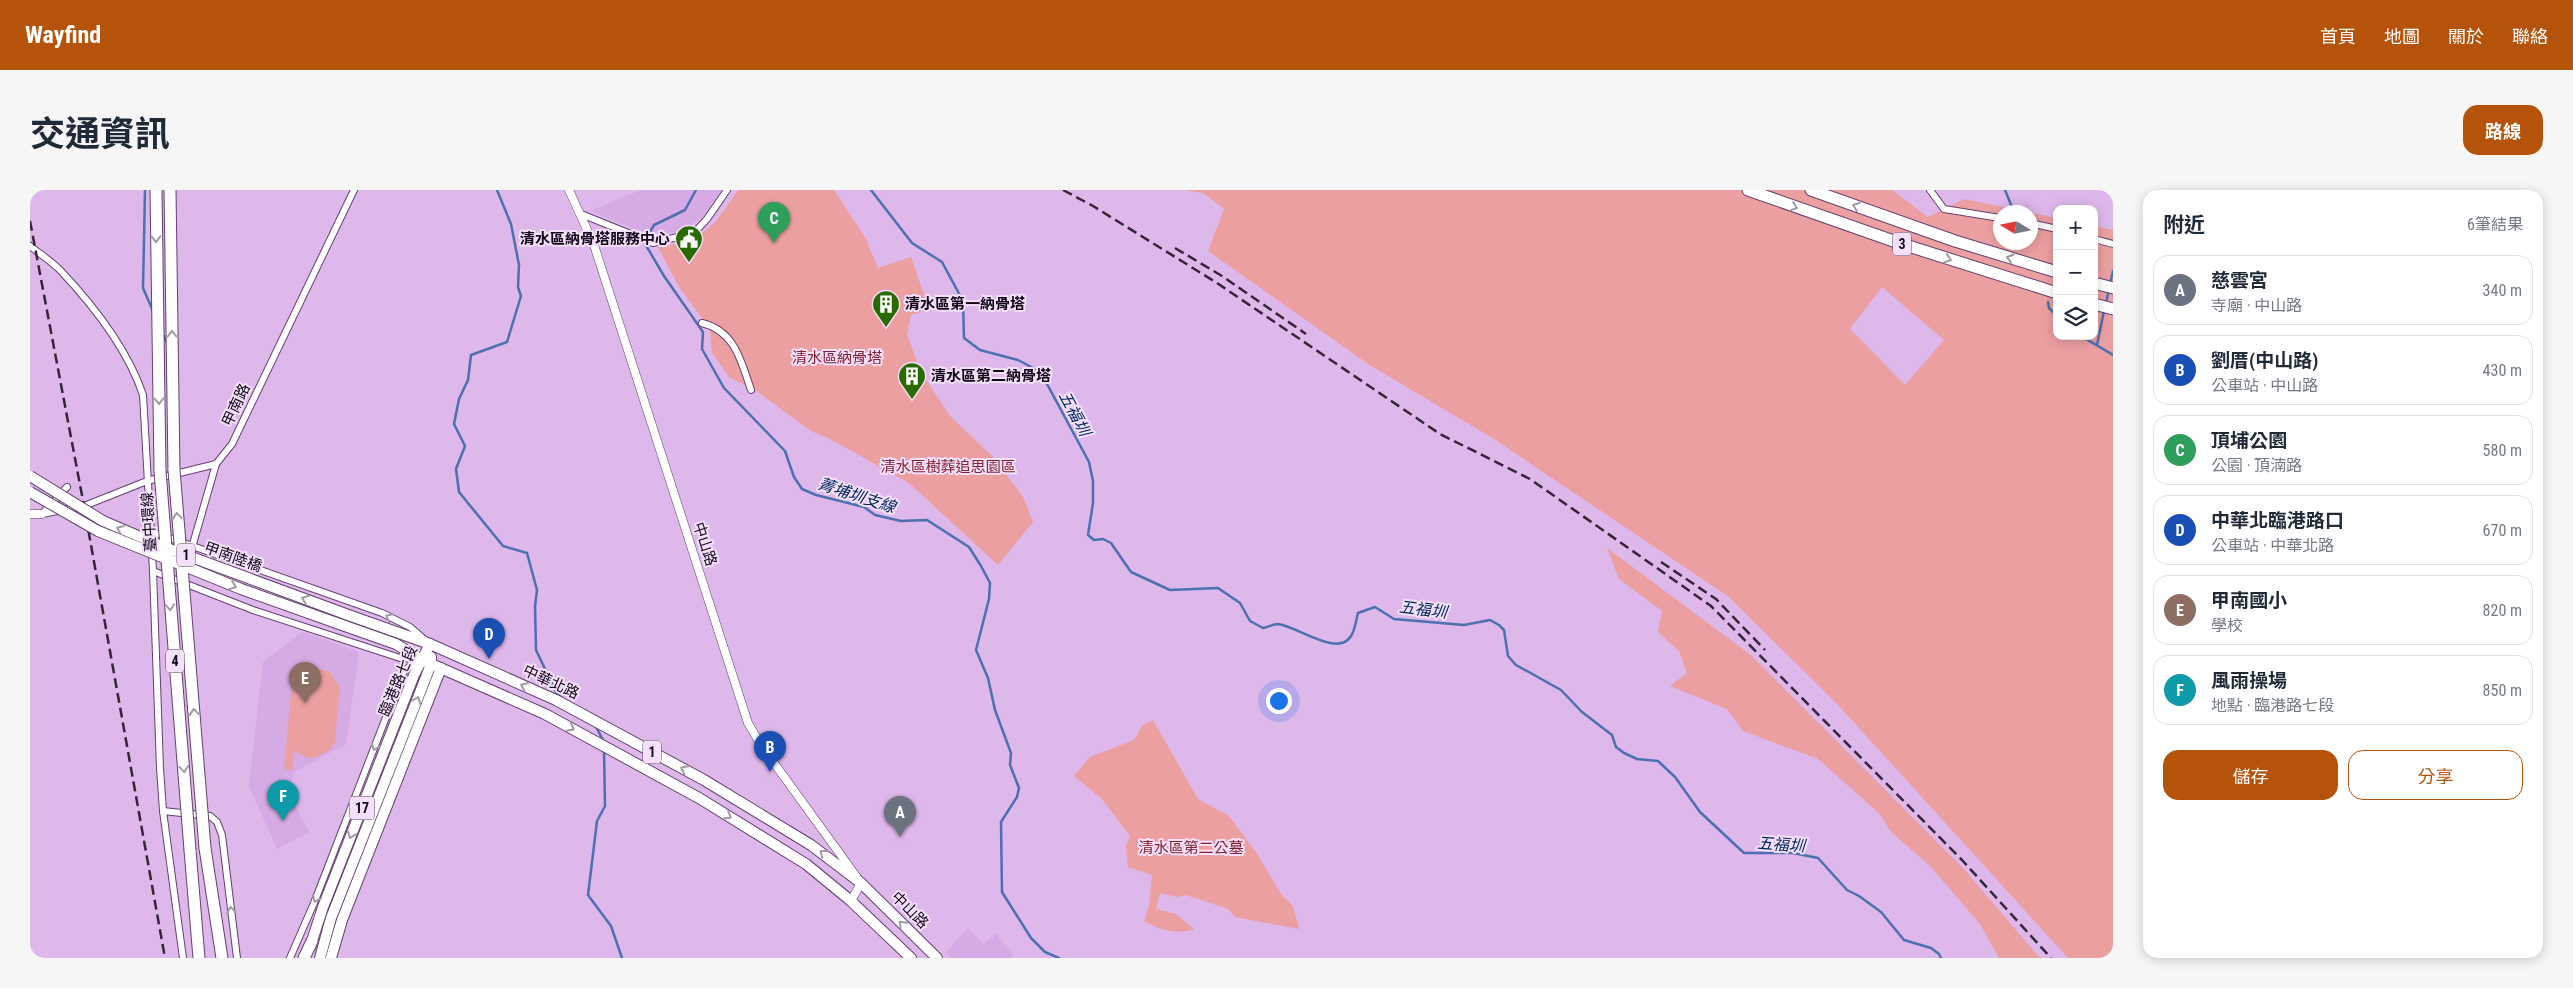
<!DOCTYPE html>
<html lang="zh-TW">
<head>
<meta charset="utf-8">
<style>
  body { margin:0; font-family:"Roboto Condensed","Noto Sans TC",sans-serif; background:#f6f6f7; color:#1f2937 }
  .controls { position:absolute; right:15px; top:15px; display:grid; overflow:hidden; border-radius:10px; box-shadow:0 2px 12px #0003 }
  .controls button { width:45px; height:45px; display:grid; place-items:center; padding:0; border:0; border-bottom:1px solid #e0e1e3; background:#fff; color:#1f2937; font:25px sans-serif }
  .compass { position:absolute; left:1963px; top:15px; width:45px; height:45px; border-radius:50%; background:#fff; box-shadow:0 2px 12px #0003; rotate:280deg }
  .you { position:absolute; left:1248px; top:510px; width:18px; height:18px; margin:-12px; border:4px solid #fff; border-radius:50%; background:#1a73e8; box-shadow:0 0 0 8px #1a73e833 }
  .badge { display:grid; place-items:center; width:32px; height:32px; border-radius:50%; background:#b45309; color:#fff; font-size:16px; font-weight:700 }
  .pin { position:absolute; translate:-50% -41px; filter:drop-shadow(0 1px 2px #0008) }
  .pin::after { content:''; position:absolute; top:26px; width:18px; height:15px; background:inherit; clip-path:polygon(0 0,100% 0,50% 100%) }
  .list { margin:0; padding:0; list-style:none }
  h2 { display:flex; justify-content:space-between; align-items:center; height:65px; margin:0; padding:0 20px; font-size:21px }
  h2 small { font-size:16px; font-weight:400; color:#747a83 }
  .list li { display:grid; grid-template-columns:32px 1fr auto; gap:15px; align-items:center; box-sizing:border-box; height:70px; margin:0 10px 10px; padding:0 10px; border:1px solid #e0e1e3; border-radius:15px }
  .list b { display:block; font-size:19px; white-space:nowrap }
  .list p { margin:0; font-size:16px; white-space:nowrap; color:#747a83 }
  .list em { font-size:16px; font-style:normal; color:#747a83 }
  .actions { display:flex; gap:10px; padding:15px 20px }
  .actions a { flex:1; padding:11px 0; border:1px solid #b45309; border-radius:15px; text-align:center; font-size:18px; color:#b45309 }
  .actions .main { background:#b45309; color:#fff }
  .icon { flex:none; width:28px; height:28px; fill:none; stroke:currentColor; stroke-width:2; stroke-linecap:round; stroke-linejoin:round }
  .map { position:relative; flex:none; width:2083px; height:768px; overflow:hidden; border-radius:15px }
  header { display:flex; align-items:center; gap:30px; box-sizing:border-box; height:70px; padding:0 25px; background:#b45309; color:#fff }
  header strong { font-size:24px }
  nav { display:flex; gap:28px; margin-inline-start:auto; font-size:18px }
  .intro { display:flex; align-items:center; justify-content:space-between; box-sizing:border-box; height:120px; padding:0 30px }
  h1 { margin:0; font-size:35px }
  .button { padding:12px 22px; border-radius:15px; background:#b45309; color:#fff; font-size:18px; font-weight:700 }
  main { display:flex; gap:30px; padding:0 30px }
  aside { flex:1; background:#fff; border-radius:15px; box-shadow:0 2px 12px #0003 }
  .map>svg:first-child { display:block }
  .built { fill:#d6aae4 }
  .green { fill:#ec9fa1; fill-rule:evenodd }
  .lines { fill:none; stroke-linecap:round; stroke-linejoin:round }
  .stream { stroke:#4c70b0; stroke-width:2.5 }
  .minor-casing { stroke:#64416f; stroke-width:8 }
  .tertiary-casing { stroke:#64416f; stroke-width:9 }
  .primary-casing { stroke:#64416f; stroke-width:12 }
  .motorway-casing { stroke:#64416f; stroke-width:13 }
  .minor { stroke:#fff; stroke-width:6 }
  .tertiary { stroke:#fff; stroke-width:8 }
  .primary { stroke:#fff; stroke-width:10 }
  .motorway { stroke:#fff; stroke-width:11 }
  .rail { stroke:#36243b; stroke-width:2.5; stroke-dasharray:10 5; stroke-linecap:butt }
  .primary-bridge-casing { stroke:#64416f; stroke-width:12; stroke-linecap:butt }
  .motorway-bridge-casing { stroke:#64416f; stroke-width:13; stroke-linecap:butt }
  .primary-bridge { stroke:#fff; stroke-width:10 }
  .motorway-bridge { stroke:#fff; stroke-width:11 }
  .oneway { stroke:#a19ba2 }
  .labels { text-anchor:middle; stroke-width:4; stroke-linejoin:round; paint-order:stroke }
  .shield { fill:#f4e0fb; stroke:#56475b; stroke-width:1 }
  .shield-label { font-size:14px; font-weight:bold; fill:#130617 }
  .poi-label { font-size:15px; font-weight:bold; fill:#130617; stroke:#f4e0fb; text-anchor:start }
  .park-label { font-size:15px; fill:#841f2e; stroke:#f4e0fb }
  .street-label { font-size:15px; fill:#130617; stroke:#f4e0fb }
  .water-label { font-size:16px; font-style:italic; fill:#01275a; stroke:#f4e0fb }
</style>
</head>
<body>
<header>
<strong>Wayfind</strong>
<nav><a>首頁</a><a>地圖</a><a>關於</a><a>聯絡</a></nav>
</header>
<div class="intro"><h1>交通資訊</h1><a class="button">路線</a></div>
<main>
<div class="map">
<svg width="2083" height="768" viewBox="0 0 2083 768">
  <rect width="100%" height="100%" fill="#deb7eb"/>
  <g class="built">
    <polygon points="611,0 691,0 675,25 653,41 632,44 608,40 560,21"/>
    <polygon points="272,442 329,462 316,554 264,582 258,602 279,642 247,659 219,596 233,472"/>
    <polygon points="938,738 953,754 966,744 983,765 980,768 921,768 916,762"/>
  </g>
  <g class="green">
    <path d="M 708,0 L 804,0 L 836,49 L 848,78 L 881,67 L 899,119 L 881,125 L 877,144 L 890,181 L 920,226 L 964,268 L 993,307 L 1003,332 L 968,375 L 879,293 L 798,248 L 781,241 L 724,199 L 700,188 L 682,163 L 680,139 L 649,97 L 628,57 C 674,51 683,37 708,0 Z"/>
    <path d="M 1155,0 L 1862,0 L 1898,27 L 1934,9 L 2027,28 L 2027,146 L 2064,146 L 2064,36 L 2083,40 L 2083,768 L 2038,768 L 1809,516 L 1699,407 L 1464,249 L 1341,176 L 1178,61 L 1194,19 L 1173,3 ZM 1970,22 L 2000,22 L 2000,52 L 1970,52 ZM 1852,97 L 1914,150 L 1875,195 L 1820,139 Z"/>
    <polygon points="1577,358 1721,465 1934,679 2010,768 1969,768 1950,734 1901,677 1860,641 1850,624 1788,569 1713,541 1697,519 1640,496 1657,483 1649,461 1628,442 1632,421 1589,389"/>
    <polygon points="282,477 300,482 310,497 305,552 300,560 284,568 275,567 264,561 262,580 254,579 262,493 274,480"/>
    <path d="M 1123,530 L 1168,609 L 1199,626 L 1228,665 L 1251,704 L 1263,716 L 1269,739 L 1205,727 L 1198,719 L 1156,705 L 1148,707 L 1130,703 L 1126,719 L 1146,724 L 1164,739 C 1146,745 1130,740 1114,731 L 1119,716 L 1122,685 L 1098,677 L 1096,656 L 1100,646 L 1072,609 L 1044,586 L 1060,567 L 1104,550 L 1112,536 Z"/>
  </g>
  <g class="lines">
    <g class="stream">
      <polyline points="115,0 113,98 123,121"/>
      <polyline points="467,0 481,34 489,75 488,97 491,106 477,152 441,165 438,190 429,209 424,234 435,256 426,279 429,302 473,356 497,363 507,400 505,416 506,460 527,504 534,509"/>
      <polyline points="666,0 655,20 624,35 614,52 634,86 673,142 672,159 694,198 755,261 764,287 772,299 786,305 834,317 845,325 871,331 897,330 939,357 951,376 960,393 959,409 946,460 958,488 965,520 981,563 980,575 989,598 987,607 971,632 972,702 1001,748 1015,762 1029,768"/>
      <path d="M 841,0 L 882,53 L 912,72 L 933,111 L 934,148 L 950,160 L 988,170 L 1003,178 L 1017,194 L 1059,272 L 1063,291 L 1063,313 L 1058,345 L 1064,350 L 1073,349 L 1081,353 L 1101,382 L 1140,400 L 1188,398 L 1210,413 L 1220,431 L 1233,438 C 1238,437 1244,434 1248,434 C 1267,436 1308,468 1321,446 C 1325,440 1326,430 1328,423 L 1345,417 L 1364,429 L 1434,435 L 1460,430 L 1469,435 L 1474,440 L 1478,466 L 1486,475 L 1531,500 L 1552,522 L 1582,545 L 1586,557 L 1594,563 L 1607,569 L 1628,571 L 1645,587 L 1670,622 L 1714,663 L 1763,663 L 1788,668 L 1817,700 L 1829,706 L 1851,722 L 1874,750 L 1901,758 L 1909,764 L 1911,768"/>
      <polyline points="1975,0 1984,22"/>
      <polyline points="2080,94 2083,81"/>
      <polyline points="2018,112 2019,118 2027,126"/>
      <polyline points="2076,113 2079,99"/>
      <polyline points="132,142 137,153"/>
      <polyline points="2051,146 2083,165"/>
      <polyline points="2067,155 2074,121"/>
      <polyline points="565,535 574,552"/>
      <polyline points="574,560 575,616 567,631 558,705 581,736 592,768"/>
    </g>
    <g class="minor-casing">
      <g id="minor">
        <polyline points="1900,0 1914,19 1970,28"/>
        <polyline points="551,24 623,53 664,43 677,29 697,0"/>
        <polyline points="2000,33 2027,39"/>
        <polyline points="2064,49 2083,54"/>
        <path d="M 0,56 C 10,64 21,71 30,80 C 63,115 98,160 113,205 L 123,381 L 130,578 L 133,621 L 153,768"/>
        <path d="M 672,133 C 705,141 711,171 721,200"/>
        <polyline points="12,324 54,316 117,291 186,274 202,254 324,0"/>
        <polyline points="12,324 37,297"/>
        <polyline points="120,341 352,423 380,437 395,450"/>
        <polyline points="163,354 186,274"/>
        <polyline points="123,381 223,420 370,468 389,469"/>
        <polyline points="133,621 180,626 187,632 192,645 207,768"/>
        <polyline points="260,768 284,713 374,481 390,469"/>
      </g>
    </g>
    <g class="tertiary-casing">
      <g id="tertiary">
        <polyline points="539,0 564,55 718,533 731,555 831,693 821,711"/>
        <polyline points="0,324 12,324"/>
      </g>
    </g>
    <g class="primary-casing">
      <g id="primary">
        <polyline points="321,426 400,454 526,510 674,590 781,655 831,693 907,768"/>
        <polyline points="315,436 366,454 390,469 515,524 669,608 776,674 821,711 881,768"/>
        <polyline points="280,757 293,717 384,485 400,454"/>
        <polyline points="290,768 301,728 389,505 401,474 401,467"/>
        <polyline points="301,768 312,730 411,478"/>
      </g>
    </g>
    <g class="motorway-casing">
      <g id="motorway">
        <polyline points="126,0 130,281"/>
        <polyline points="140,0 144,280"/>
        <polyline points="1718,0 1872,54 2027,103"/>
        <polyline points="1781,0 1925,51 2027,82"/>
        <polyline points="2064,93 2083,98"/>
        <polyline points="2064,114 2083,119"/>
        <polyline points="175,658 192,768"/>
        <polyline points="160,660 169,768"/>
        <polyline points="274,768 282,751"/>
      </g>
    </g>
    <use href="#minor" class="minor"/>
    <use href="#tertiary" class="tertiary"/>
    <use href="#primary" class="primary"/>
    <use href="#motorway" class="motorway"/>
    <g class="rail">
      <polyline points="1033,0 1063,16 1187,93 1410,244 1500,289 1681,416 1932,670 2021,768"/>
      <polyline points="0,31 54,316 135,768"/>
      <polyline points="1145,58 1192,86 1276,144"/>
      <polyline points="1631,372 1686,409 1735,460"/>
    </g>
    <g class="primary-bridge-casing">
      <g id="primary-bridge">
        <polyline points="0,286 73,331 134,357 321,426"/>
        <polyline points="0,302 68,341 211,399 315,436"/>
      </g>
    </g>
    <g class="motorway-bridge-casing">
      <g id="motorway-bridge">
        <polyline points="144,280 175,658"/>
        <polyline points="130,281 160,660"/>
      </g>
    </g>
    <use href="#primary-bridge" class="primary-bridge"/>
    <use href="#motorway-bridge" class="motorway-bridge"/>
  </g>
  <defs><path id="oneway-chevron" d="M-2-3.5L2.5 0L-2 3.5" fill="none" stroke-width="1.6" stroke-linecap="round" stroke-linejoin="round" transform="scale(1.25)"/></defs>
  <g class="oneway">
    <use href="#oneway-chevron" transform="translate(1826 16) rotate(-160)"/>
    <use href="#oneway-chevron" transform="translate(1764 17) rotate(19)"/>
    <use href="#oneway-chevron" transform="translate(126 49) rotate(89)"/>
    <use href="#oneway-chevron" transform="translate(1980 68) rotate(-163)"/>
    <use href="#oneway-chevron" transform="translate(1918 69) rotate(18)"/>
    <use href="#oneway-chevron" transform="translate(142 144) rotate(-91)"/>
    <use href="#oneway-chevron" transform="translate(129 211) rotate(89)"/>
    <use href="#oneway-chevron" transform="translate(147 326) rotate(-95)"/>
    <use href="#oneway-chevron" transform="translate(90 339) rotate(-157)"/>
    <use href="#oneway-chevron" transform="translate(203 396) rotate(21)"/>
    <use href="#oneway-chevron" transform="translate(275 409) rotate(-160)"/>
    <use href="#oneway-chevron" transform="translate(140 417) rotate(86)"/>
    <use href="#oneway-chevron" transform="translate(359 427) rotate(-154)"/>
    <use href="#oneway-chevron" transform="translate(494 496) rotate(-156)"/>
    <use href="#oneway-chevron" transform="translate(387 510) rotate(-69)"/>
    <use href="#oneway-chevron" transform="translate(164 522) rotate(-95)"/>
    <use href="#oneway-chevron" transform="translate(541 538) rotate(28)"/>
    <use href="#oneway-chevron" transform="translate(345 557) rotate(111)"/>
    <use href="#oneway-chevron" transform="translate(154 579) rotate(85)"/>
    <use href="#oneway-chevron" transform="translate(654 579) rotate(-152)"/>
    <use href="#oneway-chevron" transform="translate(698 626) rotate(32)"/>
    <use href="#oneway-chevron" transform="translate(321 645) rotate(112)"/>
    <use href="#oneway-chevron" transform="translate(793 663) rotate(-143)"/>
    <use href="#oneway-chevron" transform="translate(286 709) rotate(112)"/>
    <use href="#oneway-chevron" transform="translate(201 720) rotate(-96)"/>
    <use href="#oneway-chevron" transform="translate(872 734) rotate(-135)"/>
  </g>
  <defs>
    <g id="civic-pin" transform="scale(1.4375)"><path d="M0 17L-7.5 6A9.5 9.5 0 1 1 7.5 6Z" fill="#2a6b00" stroke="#f4e0fb"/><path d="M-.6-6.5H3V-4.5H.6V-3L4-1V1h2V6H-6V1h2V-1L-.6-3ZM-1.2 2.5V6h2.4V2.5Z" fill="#fff"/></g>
    <g id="building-pin" transform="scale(1.4375)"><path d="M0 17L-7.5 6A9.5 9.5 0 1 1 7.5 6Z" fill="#2a6b00" stroke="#f4e0fb"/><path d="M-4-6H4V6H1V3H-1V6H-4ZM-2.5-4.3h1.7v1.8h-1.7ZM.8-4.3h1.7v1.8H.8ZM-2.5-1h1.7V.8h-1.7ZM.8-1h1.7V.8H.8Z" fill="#fff"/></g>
  </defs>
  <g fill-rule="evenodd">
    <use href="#civic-pin" x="659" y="49"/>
    <use href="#building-pin" x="856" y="114"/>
    <use href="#building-pin" x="882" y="186"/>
  </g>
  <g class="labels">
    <g class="shield">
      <rect x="1863" y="42.5" width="18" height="23" rx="4"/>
      <rect x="147" y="353.5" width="18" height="23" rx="4"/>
      <rect x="136" y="459.5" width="18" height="23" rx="4"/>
      <rect x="613" y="550.5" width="18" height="23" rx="4"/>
      <rect x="319.5" y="606.5" width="25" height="23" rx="4"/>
    </g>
    <g class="shield-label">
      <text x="1872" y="59">3</text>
      <text x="156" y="370">1</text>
      <text x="145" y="476">4</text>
      <text x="622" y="567">1</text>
      <text x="332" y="623">17</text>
    </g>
    <g class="poi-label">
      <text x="640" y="54" text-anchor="end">清水區納骨塔服務中心</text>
      <text x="875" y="119">清水區第一納骨塔</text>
      <text x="901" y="191">清水區第二納骨塔</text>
    </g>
    <g class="park-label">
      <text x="807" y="173">清水區納骨塔</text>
      <text x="918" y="282">清水區樹葬追思園區</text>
      <text x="1161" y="663">清水區第二公墓</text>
    </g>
    <g class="street-label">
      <text transform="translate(206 215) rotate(-65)" y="5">甲南路</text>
      <text transform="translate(119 332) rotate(-94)" y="5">臺中環線</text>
      <text transform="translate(675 354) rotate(72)" y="5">中山路</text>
      <text transform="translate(203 367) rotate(20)" y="5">甲南陸橋</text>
      <text transform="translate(368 491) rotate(-67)" y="5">臨港路七段</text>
      <text transform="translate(521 492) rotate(25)" y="5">中華北路</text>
      <text transform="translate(880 720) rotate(45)" y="5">中山路</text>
    </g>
    <g class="water-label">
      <text transform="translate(1045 223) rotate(62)" y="6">五福圳</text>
      <text transform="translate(827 305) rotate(18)" y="6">菁埔圳支線</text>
      <text transform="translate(1393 419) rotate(7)" y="6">五福圳</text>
      <text transform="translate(1751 654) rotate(4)" y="6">五福圳</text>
    </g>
  </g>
</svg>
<div class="controls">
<button>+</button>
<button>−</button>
<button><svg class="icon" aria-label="layers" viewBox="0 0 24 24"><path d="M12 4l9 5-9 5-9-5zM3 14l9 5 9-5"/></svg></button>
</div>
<svg class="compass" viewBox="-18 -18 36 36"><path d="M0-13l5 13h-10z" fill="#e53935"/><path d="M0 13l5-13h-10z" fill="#747a83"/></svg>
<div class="you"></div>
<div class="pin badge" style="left:870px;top:647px;background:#6b7280">A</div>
<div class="pin badge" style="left:740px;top:582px;background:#1a4fb4">B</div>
<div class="pin badge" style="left:744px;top:53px;background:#2e9e5b">C</div>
<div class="pin badge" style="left:459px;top:469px;background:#1a4fb4">D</div>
<div class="pin badge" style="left:275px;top:513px;background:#8d6e63">E</div>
<div class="pin badge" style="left:253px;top:631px;background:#0f9aa8">F</div>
</div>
<aside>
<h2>附近<small>6筆結果</small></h2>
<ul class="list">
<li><span class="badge" style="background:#6b7280">A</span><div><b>慈雲宮</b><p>寺廟 · 中山路</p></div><em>340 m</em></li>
<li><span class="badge" style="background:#1a4fb4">B</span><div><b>劉厝(中山路)</b><p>公車站 · 中山路</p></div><em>430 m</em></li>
<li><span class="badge" style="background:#2e9e5b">C</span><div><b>頂埔公園</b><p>公園 · 頂湳路</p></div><em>580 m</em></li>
<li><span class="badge" style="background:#1a4fb4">D</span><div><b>中華北臨港路口</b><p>公車站 · 中華北路</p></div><em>670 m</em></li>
<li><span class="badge" style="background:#8d6e63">E</span><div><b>甲南國小</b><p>學校</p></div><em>820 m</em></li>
<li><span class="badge" style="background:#0f9aa8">F</span><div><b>風雨操場</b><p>地點 · 臨港路七段</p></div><em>850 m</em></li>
</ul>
<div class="actions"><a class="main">儲存</a><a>分享</a></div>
</aside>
</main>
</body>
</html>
